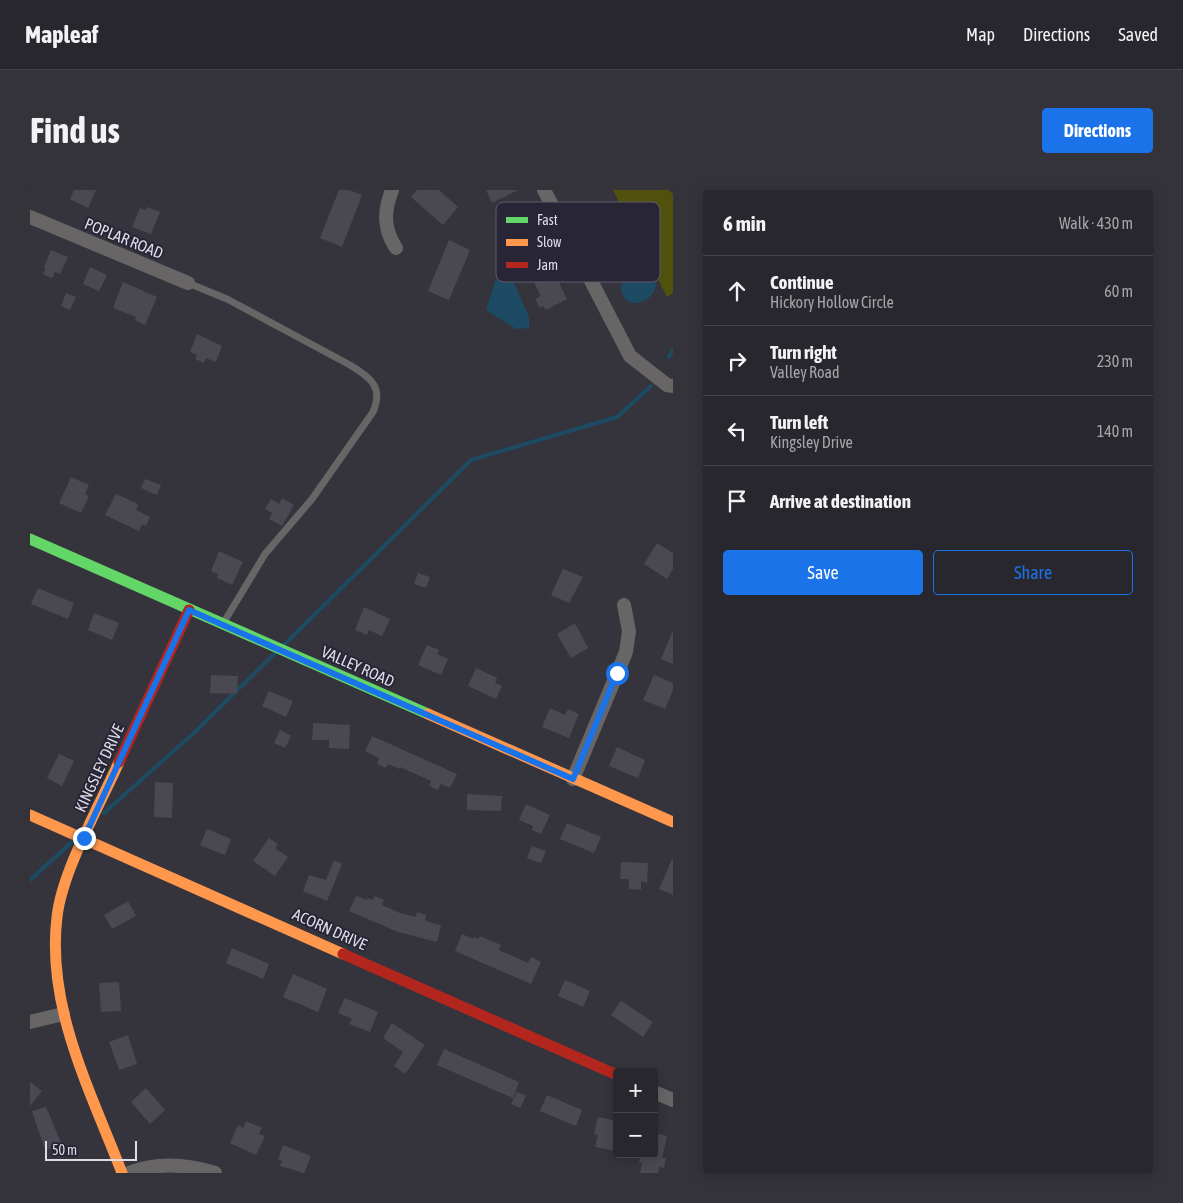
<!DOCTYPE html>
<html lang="en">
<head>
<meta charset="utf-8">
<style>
  body { margin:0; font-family:"Asap Condensed",sans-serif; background:#34333a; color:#f1f3f6 }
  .controls { position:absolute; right:15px; bottom:15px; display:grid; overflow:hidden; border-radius:5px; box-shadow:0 2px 12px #0003 }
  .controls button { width:45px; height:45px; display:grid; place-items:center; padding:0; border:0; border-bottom:1px solid #44444a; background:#28272e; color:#f1f3f6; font:25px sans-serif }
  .scale { position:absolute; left:15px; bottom:12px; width:92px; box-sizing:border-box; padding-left:5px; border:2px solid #dddde7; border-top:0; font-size:14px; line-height:18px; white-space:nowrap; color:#dddde7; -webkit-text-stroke:4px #282636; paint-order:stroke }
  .stop { position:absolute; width:15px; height:15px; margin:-11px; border:4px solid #1a73e8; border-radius:50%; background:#fff }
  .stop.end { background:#1a73e8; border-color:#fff; box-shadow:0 1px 5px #0008 }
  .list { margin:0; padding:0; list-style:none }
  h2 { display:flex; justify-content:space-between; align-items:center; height:65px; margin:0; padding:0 20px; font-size:21px }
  h2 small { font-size:16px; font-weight:400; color:#a5a5aa }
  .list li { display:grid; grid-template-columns:32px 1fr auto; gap:15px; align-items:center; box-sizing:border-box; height:70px; padding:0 20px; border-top:1px solid #44444a }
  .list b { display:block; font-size:19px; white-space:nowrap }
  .list p { margin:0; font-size:16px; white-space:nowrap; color:#a5a5aa }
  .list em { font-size:16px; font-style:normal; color:#a5a5aa }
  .actions { display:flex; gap:10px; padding:15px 20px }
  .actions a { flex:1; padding:11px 0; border:1px solid #1a73e8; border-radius:5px; text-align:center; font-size:18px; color:#1a73e8 }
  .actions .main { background:#1a73e8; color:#fff }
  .icon { flex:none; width:28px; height:28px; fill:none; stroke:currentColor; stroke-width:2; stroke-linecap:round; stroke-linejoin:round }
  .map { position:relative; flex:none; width:643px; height:983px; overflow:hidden; border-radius:5px }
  header { display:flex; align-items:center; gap:30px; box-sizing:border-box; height:70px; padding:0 25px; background:#28272e; border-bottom:1px solid #44444a }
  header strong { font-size:24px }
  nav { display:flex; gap:28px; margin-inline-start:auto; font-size:18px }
  .intro { display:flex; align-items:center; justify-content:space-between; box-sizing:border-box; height:120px; padding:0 30px }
  h1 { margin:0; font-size:35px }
  .button { padding:12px 22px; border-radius:5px; background:#1a73e8; color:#fff; font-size:18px; font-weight:700 }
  main { display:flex; gap:30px; padding:0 30px }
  aside { flex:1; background:#28272e; border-radius:5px; box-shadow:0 2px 12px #0003 }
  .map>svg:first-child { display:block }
  .green { fill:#51510d }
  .water { fill:#1c4b63 }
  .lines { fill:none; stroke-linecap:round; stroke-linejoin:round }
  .stream { stroke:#1c4b63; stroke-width:4 }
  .building { fill:#4a4951 }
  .lane { stroke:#686566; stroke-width:7 }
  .street { stroke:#686566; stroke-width:14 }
  .fast { stroke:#63d668; stroke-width:11 }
  .slow { stroke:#ff974d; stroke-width:11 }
  .jam { stroke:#b3261e; stroke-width:11 }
  .route { stroke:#1a73e8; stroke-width:6 }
  .labels { text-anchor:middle; stroke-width:4; stroke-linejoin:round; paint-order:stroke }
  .street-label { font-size:16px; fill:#dddde7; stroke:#282636 }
  .key { fill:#282636; stroke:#5e5d6b; stroke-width:1 }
  .key-label { font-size:14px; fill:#dddde7 }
</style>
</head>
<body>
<header>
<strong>Mapleaf</strong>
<nav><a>Map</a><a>Directions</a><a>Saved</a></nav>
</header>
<div class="intro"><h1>Find us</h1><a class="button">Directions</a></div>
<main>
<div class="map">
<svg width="643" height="983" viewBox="0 0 643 983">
  <rect width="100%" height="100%" fill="#35343d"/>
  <polygon class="green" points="583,0 638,0 643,3 643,103 637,107"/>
  <g class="water">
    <polygon points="472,78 477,79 480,83 499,127 499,138 486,139 456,120 468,82"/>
    <path d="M 618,80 C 643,99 603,127 593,105 C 591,100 590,98 592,93 Z"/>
  </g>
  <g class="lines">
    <g class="stream">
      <polyline points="639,167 643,160"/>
      <polyline points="255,454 441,270 587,227 621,196"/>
      <polyline points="74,623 166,541 246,462"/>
      <polyline points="0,690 43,651"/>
    </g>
  </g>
  <g class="building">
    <polygon points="44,0 66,0 58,18 40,9"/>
    <polygon points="309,0 319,0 332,5 312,57 290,48"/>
    <polygon points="387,0 409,0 428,17 413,35 381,7"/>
    <polygon points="456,0 488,0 462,13"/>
    <polygon points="117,17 130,22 121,44 102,37 110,18 116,20"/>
    <polygon points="507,47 537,109 516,120 513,116 510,118 505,109 511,106 486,58"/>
    <polygon points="419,50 440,60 419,110 398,101"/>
    <polygon points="21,60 38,67 30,84 25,82 22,88 13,84 16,78 14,77"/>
    <polygon points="60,77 77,85 69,101 53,94"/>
    <polygon points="93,92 127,107 115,135 105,130 106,127 83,118"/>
    <polygon points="36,103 46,107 40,120 31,116"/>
    <polygon points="167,144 192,156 186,172 176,168 174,173 165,169 167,165 160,162"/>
    <polygon points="41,287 59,295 55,304 59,306 51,323 29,313"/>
    <polygon points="115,289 131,295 127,305 111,298"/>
    <polygon points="86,304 108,314 106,320 120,327 116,336 112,334 109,341 75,325"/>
    <polygon points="252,308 264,315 252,336 239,329 242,323 235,319 241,309 249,314"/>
    <polygon points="627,353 643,363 643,379 637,389 614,374"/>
    <polygon points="189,361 213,372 202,395 187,388 188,384 181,381"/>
    <polygon points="533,379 553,387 539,413 521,405"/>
    <polygon points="388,383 400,387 396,398 384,394"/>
    <polygon points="8,398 44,413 38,429 1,414"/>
    <polygon points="334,417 360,429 352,446 339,440 337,445 325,440"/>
    <polygon points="64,423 89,433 82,450 58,440"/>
    <polygon points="545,433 558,458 541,468 527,444"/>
    <polygon points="643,440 643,474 631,469"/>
    <polygon points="397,455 409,460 407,464 418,469 411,485 388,475"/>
    <polygon points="446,478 467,488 465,493 472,496 466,509 438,496"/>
    <polygon points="181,485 208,486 207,504 180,503"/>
    <polygon points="624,485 643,493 643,500 635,519 613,510"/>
    <polygon points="239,501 263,511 256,527 232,516"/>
    <polygon points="520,518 535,525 538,519 549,524 539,548 512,537"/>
    <polygon points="283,533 320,535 319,559 299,558 299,550 282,550"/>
    <polygon points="250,540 261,546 255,558 244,553"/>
    <polygon points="342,546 427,584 420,598 411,594 408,600 399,596 401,591 370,577 370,579 358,574 356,578 347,574 349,568 335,561"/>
    <polygon points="587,557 615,570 608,588 579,576"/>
    <polygon points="29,564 44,571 32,596 17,588"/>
    <polygon points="125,592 143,593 142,628 124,627"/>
    <polygon points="437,604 472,606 471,621 437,620"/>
    <polygon points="496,614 520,625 511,644 502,640 503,636 489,630"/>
    <polygon points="537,633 571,647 564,663 530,649"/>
    <polygon points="177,639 201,649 195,665 170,655"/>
    <polygon points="239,648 248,654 245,658 258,667 245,686 223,671"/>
    <polygon points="502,656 516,661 511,673 497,668"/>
    <polygon points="643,667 643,705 629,699"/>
    <polygon points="304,670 312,674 297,711 273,701 279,685 296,690"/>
    <polygon points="591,672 618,673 617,693 611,691 611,700 599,699 599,689 590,689"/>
    <polygon points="326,706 337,710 337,708 343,710 345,706 354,710 352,715 370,723 386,727 387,722 396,725 395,731 411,735 407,752 368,742 319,721"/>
    <polygon points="98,711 106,726 82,739 74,725"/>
    <polygon points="432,744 443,749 444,747 449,749 450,746 471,755 469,760 498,773 501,767 511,772 501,794 425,761"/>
    <polygon points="202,758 239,774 233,789 196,773"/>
    <polygon points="263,784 297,799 288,822 253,807"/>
    <polygon points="535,790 560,801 553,817 528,806"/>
    <polygon points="89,792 91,821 71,822 69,793"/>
    <polygon points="315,808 348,822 340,842 319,834 322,829 308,823"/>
    <polygon points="591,811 623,832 613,847 581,825"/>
    <polygon points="362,833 395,855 375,884 364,876 373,862 353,848"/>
    <polygon points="98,845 107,874 89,880 79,852"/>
    <polygon points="414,859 489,892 483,908 407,875"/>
    <polygon points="0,892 12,901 0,916"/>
    <polygon points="116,898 135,920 120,934 101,912"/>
    <polygon points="487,902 496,906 490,918 481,914"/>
    <polygon points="517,905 552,920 546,936 510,921"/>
    <polygon points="16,917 32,955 15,960 2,921"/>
    <polygon points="568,927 587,931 587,961 565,957 568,945 564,944"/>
    <polygon points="216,931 232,938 229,944 235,946 226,965 200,953 208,935 213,938"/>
    <polygon points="624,943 637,946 632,968 636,968 634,978 629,977 628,983 610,983 612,973 609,973 611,964 624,964"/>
    <polygon points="253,955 281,966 274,983 250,976 252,971 248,969"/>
  </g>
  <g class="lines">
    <path class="lane" d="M 158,93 L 197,109 L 320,175 C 340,187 354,197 343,222 L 282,309 L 235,364 L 194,432"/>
    <g class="street">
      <path d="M 362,0 C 354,21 353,38 366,58"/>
      <polyline points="514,0 600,166 637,195 643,196"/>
      <polyline points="0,27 158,93"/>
      <polyline points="543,589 596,462 599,441 594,415"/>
      <polyline points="0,832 33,824"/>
      <polyline points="624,902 643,910"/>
      <path d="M 99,983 C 127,972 156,974 185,983"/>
    </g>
    <polyline class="fast" points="0,349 398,524"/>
    <g class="slow">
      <polyline points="398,524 643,632"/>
      <path d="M 89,572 C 70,615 32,681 27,727 C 16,817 61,902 92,983"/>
      <polyline points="0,625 313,764"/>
    </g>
    <g class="jam">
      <polyline points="89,572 159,420"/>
      <polyline points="313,764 587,885"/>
    </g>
  </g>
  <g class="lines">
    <polyline class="route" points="54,648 159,420 543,589 587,483"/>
  </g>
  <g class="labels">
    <g class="street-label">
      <text transform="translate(94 48) rotate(22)" y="6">POPLAR ROAD</text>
      <text transform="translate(328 476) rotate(24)" y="6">VALLEY ROAD</text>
      <text transform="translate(69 578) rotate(-65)" y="6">KINGSLEY DRIVE</text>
      <text transform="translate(300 739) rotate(24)" y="6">ACORN DRIVE</text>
    </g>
  </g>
  <rect x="466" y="12" width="164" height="80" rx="8" class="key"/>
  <rect x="476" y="27" width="22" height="6" fill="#63d668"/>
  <rect x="476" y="49" width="22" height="7" fill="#ff974d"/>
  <rect x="476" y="72" width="22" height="6" fill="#b3261e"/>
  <g class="key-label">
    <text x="507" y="35">Fast</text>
    <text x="507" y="57">Slow</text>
    <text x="507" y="80">Jam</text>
  </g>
</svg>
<div class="controls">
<button>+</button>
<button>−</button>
</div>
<div class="scale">50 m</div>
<div class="stop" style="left:587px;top:483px"></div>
<div class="stop end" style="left:54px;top:648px"></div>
</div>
<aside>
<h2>6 min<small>Walk · 430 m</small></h2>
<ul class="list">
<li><svg class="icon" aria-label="ahead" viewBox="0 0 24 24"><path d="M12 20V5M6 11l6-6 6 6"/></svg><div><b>Continue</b><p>Hickory Hollow Circle</p></div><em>60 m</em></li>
<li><svg class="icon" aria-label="right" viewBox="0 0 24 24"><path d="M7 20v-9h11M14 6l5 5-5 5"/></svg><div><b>Turn right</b><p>Valley Road</p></div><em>230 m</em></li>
<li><svg class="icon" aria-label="left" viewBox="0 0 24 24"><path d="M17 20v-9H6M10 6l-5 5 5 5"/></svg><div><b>Turn left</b><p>Kingsley Drive</p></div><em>140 m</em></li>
<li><svg class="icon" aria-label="arrive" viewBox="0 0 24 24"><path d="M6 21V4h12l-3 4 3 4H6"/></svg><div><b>Arrive at destination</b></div></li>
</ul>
<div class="actions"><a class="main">Save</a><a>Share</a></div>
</aside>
</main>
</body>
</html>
